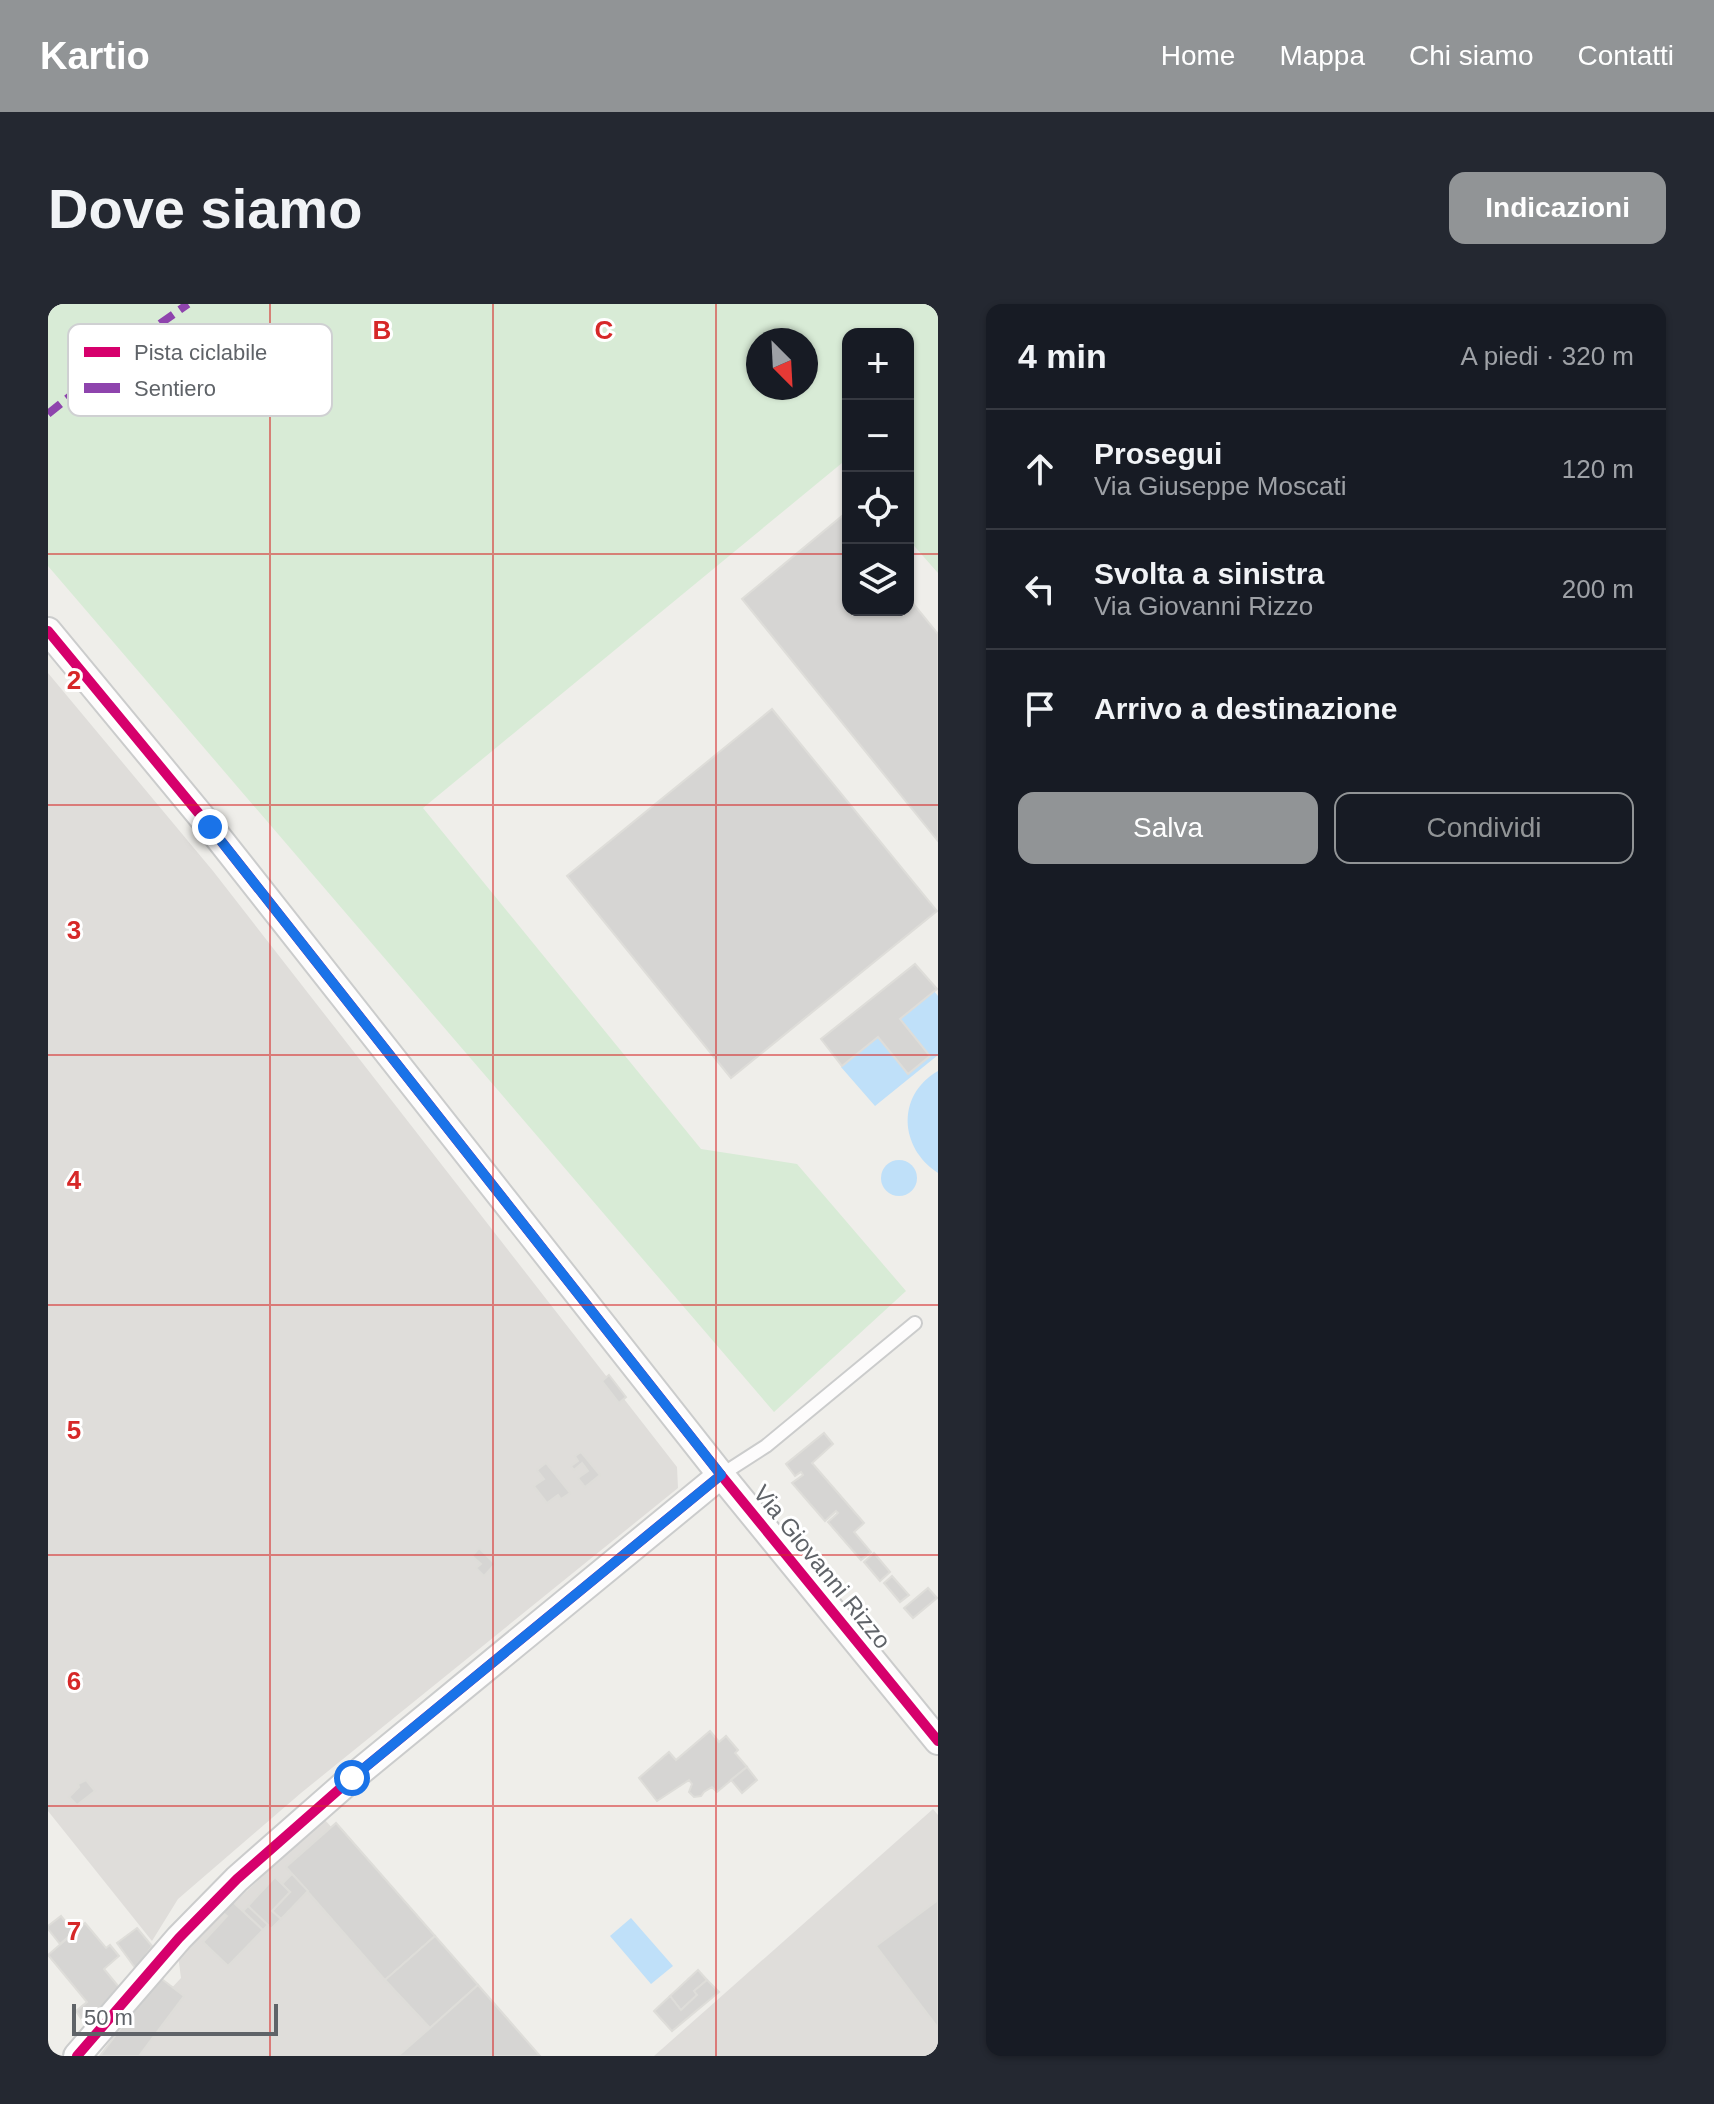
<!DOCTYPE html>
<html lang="it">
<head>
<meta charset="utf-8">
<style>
  body { margin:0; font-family:Helvetica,sans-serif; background:#242831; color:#f1f3f6 }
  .controls { position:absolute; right:24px; top:24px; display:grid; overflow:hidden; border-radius:16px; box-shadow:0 2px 6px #0004 }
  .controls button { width:72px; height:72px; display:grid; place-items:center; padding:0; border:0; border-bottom:2px solid #363941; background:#171b24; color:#f1f3f6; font:40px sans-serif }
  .compass { position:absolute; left:698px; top:24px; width:72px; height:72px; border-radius:50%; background:#171b24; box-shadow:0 2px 6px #0004; rotate:156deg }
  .scale { position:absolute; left:24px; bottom:20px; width:206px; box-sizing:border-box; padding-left:8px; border:4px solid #5f6368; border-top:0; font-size:22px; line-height:28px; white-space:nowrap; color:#5f6368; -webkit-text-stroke:6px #fff; paint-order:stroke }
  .stop { position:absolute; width:24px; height:24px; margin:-18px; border:6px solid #1a73e8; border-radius:50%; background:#fff }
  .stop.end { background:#1a73e8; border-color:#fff; box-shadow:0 2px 8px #0008 }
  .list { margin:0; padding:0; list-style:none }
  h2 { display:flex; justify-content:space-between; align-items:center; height:104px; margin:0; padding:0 32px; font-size:34px }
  h2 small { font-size:26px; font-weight:400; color:#9ea1a6 }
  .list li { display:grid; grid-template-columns:52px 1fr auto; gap:24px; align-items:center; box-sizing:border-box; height:120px; padding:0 32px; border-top:2px solid #363941 }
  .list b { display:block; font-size:30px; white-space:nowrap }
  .list p { margin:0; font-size:26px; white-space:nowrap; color:#9ea1a6 }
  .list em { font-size:26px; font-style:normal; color:#9ea1a6 }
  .actions { display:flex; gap:16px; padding:24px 32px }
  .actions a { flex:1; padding:18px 0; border:2px solid #919496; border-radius:16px; text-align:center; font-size:28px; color:#919496 }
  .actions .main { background:#919496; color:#fff }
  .icon { flex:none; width:44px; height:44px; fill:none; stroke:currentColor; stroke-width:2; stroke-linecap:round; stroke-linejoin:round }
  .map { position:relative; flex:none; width:890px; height:1752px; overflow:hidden; border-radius:16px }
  header { display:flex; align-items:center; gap:48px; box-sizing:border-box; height:112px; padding:0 40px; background:#919496; color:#fff }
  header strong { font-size:38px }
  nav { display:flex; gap:44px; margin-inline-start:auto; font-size:28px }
  .intro { display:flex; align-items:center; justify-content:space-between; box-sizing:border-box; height:192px; padding:0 48px }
  h1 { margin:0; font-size:56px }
  .button { padding:20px 36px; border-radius:16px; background:#919496; color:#fff; font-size:28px; font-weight:700 }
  main { display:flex; gap:48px; padding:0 48px }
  aside { flex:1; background:#171b24; border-radius:16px; box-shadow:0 2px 6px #0004 }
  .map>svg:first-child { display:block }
  .industrial { fill:#dfddda }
  .green { fill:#d8ebd6; fill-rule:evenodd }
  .water { fill:#bfe0f9 }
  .building { fill:#d6d5d3; stroke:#deddd9; stroke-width:2 }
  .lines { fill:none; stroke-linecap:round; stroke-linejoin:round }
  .lane-casing { stroke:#cbcccc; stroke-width:16 }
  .street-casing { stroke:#cbcccc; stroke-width:30 }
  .lane { stroke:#fdfcfc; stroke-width:12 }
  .street { stroke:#fdfcfc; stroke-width:26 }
  .quiet { stroke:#8e44ad; stroke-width:8; stroke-dasharray:16 8; stroke-linecap:butt }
  .cycleway-casing { stroke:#fff; stroke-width:15 }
  .cycleway { stroke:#d6006c; stroke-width:10 }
  .route { stroke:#1a73e8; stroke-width:10 }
  .grid { fill:none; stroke:#d62828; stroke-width:2; stroke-opacity:0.55 }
  .labels { text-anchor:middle; stroke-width:6; stroke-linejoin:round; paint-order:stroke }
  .street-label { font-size:24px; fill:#5f6368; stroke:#fff }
  .key { fill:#fff; stroke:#cfd0d2; stroke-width:2 }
  .key-label { font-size:22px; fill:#5f6368 }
  .grid-label { font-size:26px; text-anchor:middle; font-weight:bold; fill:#d62828; stroke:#fff; stroke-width:6; stroke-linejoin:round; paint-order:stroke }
</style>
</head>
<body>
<header>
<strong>Kartio</strong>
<nav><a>Home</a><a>Mappa</a><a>Chi siamo</a><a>Contatti</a></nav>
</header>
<div class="intro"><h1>Dove siamo</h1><a class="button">Indicazioni</a></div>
<main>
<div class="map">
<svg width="890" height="1752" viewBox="0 0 890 1752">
  <rect width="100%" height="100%" fill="#efeeea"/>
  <g class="industrial">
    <polygon points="0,369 165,567 629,1163 630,1184 253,1489 130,1595 104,1637 0,1507"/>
    <polygon points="885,1505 890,1511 890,1752 606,1752"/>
    <polygon points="276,1515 493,1752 60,1752 133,1674 130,1651"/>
  </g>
  <path class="green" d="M 0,0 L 890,0 L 890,269 L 860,235 L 860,30 L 800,30 L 800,165 L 794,159 L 375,504 L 653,845 L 749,860 L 858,987 L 726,1108 L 0,262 ZM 710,36 L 758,36 L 758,84 L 710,84 Z"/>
  <g class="water">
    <polygon points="886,687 890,692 890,751 827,802 793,763 830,733 861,769 882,752 852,715"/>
    <path d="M 890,767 L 890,869 C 851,844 848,791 890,767 Z"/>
    <circle cx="851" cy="874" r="18"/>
    <polygon points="583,1614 625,1662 603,1680 562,1632"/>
  </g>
  <g class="building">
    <polygon points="794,212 800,220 800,306 860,306 860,293 890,330 890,537 694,295"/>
    <polygon points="724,405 889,607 683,774 519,572"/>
    <polygon points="867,660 889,685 852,715 882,752 860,770 830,733 794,762 773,735"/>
    <polygon points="561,1071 578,1093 571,1099 554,1077"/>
    <polygon points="776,1129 785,1140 764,1159 816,1219 806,1228 823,1248 813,1256 780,1218 790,1209 788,1207 777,1217 744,1179 755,1171 753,1168 747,1172 738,1160"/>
    <polygon points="533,1148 552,1171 537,1183 530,1174 540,1167 534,1159 526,1166 523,1162 530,1157 527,1152"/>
    <polygon points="498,1159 522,1189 513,1195 510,1191 499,1199 486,1182 496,1175 489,1166"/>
    <polygon points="431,1244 447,1260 436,1272 428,1264 433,1260 424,1252"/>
    <polygon points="826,1249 842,1268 832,1277 816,1258"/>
    <polygon points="844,1272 861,1291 852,1298 836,1279"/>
    <polygon points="880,1284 889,1294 865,1314 856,1304"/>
    <polygon points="662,1427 671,1438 678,1432 690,1446 687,1449 699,1463 669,1488 664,1483 656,1488 653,1492 646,1493 641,1488 644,1480 641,1476 609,1497 591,1474 621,1448 628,1456"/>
    <polygon points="699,1463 709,1476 694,1489 683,1476"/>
    <polygon points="38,1476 47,1487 29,1501 21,1493 31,1483 30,1480"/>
    <polygon points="288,1519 387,1632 337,1676 238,1563"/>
    <polygon points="244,1570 260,1587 233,1615 224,1607 242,1588 234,1580"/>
    <polygon points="227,1573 242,1588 224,1607 233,1615 223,1625 200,1602"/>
    <polygon points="890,1596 890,1724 828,1642"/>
    <polygon points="185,1598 215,1626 180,1662 155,1638 179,1612 174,1608"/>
    <polygon points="200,1602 220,1621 215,1626 195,1607"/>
    <polygon points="13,1612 26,1628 12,1640 0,1625 0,1622"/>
    <polygon points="37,1619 58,1644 62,1641 71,1652 56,1665 75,1688 40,1725 28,1707 39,1698 0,1651"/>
    <polygon points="89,1624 104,1642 88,1665 69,1639"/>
    <polygon points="387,1632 430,1681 382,1724 337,1676"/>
    <polygon points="650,1666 659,1676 646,1687 649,1691 633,1706 622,1692"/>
    <polygon points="111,1673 136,1692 91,1752 52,1752"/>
    <polygon points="659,1676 671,1688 624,1727 606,1707 622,1692 633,1706 649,1691 646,1687"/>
    <polygon points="430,1681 492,1752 350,1752 382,1724"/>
  </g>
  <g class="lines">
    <g class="lane-casing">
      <polyline id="lane" points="673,1171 718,1142 867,1019"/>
    </g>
    <g class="street-casing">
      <g id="street">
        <polyline points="0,327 162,523 673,1171 890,1437"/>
        <polyline points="29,1752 131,1634 189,1575 304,1474 673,1171"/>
      </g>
    </g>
    <use href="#lane" class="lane"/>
    <use href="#street" class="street"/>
    <polyline class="quiet" points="0,110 113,19 140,0"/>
    <g class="cycleway-casing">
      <g id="cycleway">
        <polyline points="0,327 162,523 673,1171 890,1437"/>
        <polyline points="29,1752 131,1634 189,1575 304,1474 673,1171"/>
      </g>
    </g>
    <use href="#cycleway" class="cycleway"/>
  </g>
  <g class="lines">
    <polyline class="route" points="162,523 673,1171 304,1474"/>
  </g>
  <path class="grid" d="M 222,0 L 222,1752M 445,0 L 445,1752M 668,0 L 668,1752M 0,250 L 800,250M 860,250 L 890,250M 0,501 L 890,501M 0,751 L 890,751M 0,1001 L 890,1001M 0,1251 L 890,1251M 0,1502 L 890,1502"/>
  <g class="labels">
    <g class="street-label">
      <text transform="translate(774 1263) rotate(51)" y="8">Via Giovanni Rizzo</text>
    </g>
  </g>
  <rect x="20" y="20" width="264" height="92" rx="12" class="key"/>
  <rect x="36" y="43" width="36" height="10" fill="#d6006c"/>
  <rect x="36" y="79" width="36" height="10" fill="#8e44ad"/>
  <g class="key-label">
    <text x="86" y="56">Pista ciclabile</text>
    <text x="86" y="92">Sentiero</text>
  </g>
  <g class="grid-label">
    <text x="334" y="35">B</text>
    <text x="556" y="35">C</text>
    <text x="26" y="385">2</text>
    <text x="26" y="635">3</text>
    <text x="26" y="885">4</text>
    <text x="26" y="1135">5</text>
    <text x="26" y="1386">6</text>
    <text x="26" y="1636">7</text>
  </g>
</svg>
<div class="controls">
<button>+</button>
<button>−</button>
<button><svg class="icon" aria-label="locate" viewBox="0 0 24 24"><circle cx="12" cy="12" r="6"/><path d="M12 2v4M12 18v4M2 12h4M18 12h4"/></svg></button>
<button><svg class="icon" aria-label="layers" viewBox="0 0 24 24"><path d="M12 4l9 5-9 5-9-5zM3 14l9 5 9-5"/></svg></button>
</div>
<svg class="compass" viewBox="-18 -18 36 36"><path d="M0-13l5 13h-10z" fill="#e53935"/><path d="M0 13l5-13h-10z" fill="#9ea1a6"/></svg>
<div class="scale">50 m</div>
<div class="stop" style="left:304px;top:1474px"></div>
<div class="stop end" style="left:162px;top:523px"></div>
</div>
<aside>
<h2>4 min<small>A piedi · 320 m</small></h2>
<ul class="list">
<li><svg class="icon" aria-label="ahead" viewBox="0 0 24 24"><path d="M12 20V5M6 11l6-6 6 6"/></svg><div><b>Prosegui</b><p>Via Giuseppe Moscati</p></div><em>120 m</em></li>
<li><svg class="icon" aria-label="left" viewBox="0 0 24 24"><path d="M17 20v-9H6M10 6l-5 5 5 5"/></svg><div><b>Svolta a sinistra</b><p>Via Giovanni Rizzo</p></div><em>200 m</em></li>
<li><svg class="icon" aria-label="arrive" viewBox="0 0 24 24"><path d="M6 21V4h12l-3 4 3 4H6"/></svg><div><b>Arrivo a destinazione</b></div></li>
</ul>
<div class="actions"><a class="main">Salva</a><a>Condividi</a></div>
</aside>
</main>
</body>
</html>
